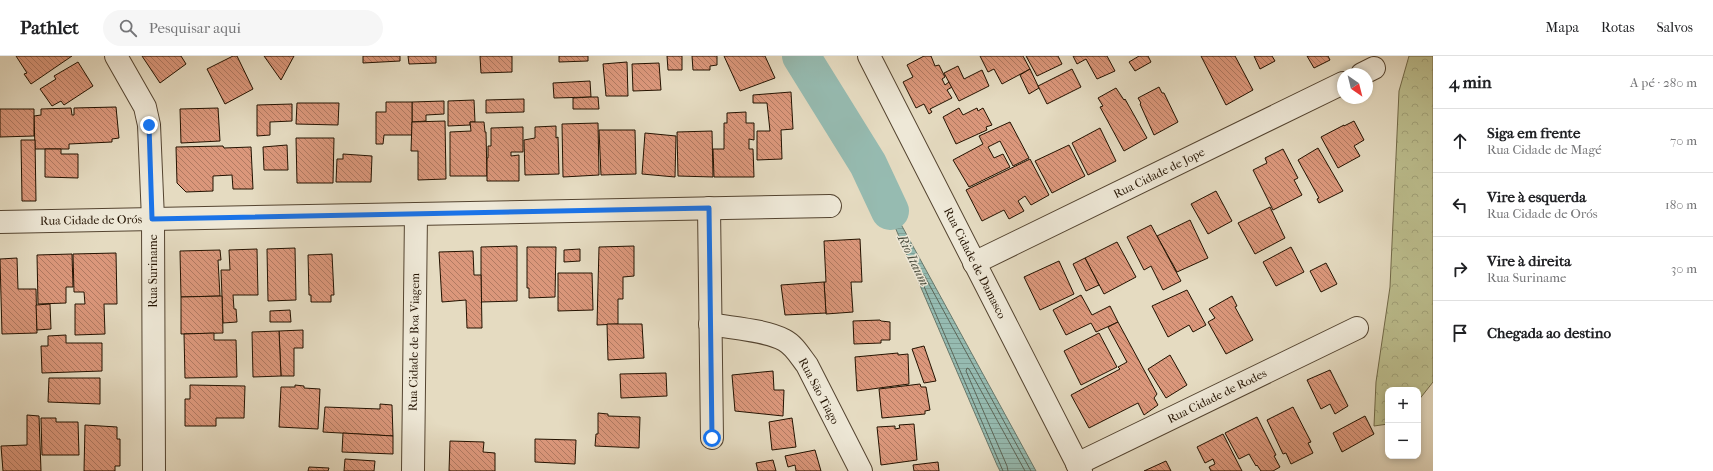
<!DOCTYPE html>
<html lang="pt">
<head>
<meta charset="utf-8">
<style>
  body { margin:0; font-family:"IM FELL French Canon",serif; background:#f6f6f6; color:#202124 }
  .controls { position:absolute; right:12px; bottom:12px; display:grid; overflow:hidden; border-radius:8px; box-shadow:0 2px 6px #0003 }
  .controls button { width:36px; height:36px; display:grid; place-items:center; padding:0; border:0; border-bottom:1px solid #e0e0e0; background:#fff; color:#202124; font:20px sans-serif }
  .compass { position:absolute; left:1337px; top:12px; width:36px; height:36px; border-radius:50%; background:#fff; box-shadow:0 2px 6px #0003; rotate:145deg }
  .stop { position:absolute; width:12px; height:12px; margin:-9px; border:3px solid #1a73e8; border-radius:50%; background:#fff }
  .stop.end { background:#1a73e8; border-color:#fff; box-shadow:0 1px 4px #0008 }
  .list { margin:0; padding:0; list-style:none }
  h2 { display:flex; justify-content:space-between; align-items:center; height:52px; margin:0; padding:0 16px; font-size:17px }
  h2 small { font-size:13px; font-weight:400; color:#757577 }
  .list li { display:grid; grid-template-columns:26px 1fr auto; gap:12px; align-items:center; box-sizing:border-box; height:64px; padding:0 16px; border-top:1px solid #e0e0e0 }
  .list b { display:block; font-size:15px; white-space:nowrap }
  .list p { margin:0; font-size:13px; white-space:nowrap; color:#757577 }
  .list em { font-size:13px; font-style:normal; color:#757577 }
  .icon { flex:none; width:22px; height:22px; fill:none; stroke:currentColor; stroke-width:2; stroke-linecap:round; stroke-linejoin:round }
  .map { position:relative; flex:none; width:1433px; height:415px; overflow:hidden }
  header { display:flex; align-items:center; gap:24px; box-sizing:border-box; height:56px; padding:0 20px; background:#fff; border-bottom:1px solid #e0e0e0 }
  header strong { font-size:19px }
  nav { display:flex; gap:22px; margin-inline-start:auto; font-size:14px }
  .search { width:280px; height:36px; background:#f6f6f6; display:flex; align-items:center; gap:10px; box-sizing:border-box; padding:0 14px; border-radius:22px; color:#757577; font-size:15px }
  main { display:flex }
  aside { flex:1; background:#fff }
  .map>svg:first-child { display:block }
  .forest { fill:url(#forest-crowns); stroke:#706847 }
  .water { fill:url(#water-rules); stroke:#68776a }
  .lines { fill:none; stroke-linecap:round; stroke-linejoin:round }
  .shore { stroke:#5c6658; stroke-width:1 }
  .river { stroke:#96bbb1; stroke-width:38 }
  .building { fill:url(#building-back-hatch); stroke:#231200 }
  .minor-casing { stroke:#544430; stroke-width:24 }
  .minor { stroke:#eee8d7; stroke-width:22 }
  .route { stroke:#1a73e8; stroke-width:5 }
  .labels { text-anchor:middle; stroke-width:3; stroke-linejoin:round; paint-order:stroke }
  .street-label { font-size:12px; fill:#231200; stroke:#eee8d7 }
  .water-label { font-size:13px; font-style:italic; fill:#4b4d3e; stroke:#eee8d7 }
</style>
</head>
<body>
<header>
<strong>Pathlet</strong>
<div class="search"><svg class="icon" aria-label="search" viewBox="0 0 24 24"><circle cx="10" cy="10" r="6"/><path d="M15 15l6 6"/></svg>Pesquisar aqui</div>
<nav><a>Mapa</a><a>Rotas</a><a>Salvos</a></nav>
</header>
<main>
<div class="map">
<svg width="1433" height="415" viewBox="0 0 1433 415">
  <defs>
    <pattern id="forest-crowns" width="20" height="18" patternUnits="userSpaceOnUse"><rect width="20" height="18" fill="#bcbe8e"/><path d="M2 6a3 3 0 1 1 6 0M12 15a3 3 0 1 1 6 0" fill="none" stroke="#a1a279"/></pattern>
    <pattern id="water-rules" width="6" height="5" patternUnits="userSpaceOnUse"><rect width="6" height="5" fill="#96bbb1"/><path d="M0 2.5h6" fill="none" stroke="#81a096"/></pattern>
    <pattern id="building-back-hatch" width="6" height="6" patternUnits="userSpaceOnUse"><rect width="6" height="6" fill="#db977b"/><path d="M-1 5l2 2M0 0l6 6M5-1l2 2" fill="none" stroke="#b17a62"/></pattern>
  </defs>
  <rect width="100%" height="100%" fill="#e5dbc1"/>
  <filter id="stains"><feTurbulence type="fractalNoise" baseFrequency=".005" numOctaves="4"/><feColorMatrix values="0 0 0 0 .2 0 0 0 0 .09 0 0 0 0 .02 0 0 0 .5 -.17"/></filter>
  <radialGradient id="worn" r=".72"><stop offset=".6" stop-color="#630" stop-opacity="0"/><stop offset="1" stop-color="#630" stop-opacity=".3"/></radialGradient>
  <polygon class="forest" points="1409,0 1433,0 1433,326 1418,345 1418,334 1388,334 1388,368 1374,370 1376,326 1390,231 1399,35"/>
  <polygon class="water" points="868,108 1036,415 1000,415 997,409"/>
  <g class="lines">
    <g class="shore">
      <polyline points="1003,415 920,221 921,219 924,219 1031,415"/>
      <polyline points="1008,415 1007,410 966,315 967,312 969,313 1025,415"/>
    </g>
    <polyline class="river" points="801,0 868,108 890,155"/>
  </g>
  <g class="building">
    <polygon points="16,0 72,0 31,28 24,18 27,17"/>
    <polygon points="142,0 181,0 186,8 160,27"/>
    <polygon points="233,0 237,0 253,33 225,48 207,13"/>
    <polygon points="264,0 294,0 281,24"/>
    <polygon points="363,0 400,0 400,5 363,7"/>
    <polygon points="408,0 436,0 436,7 409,8"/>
    <polygon points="480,0 512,0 512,16 481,17"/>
    <polygon points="559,0 588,0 588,5 559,6"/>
    <polygon points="667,0 682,0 682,14 668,14"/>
    <polygon points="692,0 717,0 717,9 710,10 710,14 693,14"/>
    <polygon points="724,0 765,0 775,22 740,35"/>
    <polygon points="924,0 931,0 935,10 939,9 945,21 942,23 945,29 949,26 952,31 947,34 952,42 930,53 932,56 929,58 924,48 916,52 903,26 913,21 907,9"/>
    <polygon points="980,0 1023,0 1030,13 1002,28 994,13 988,16"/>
    <polygon points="1026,0 1058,0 1062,8 1037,20"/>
    <polygon points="1073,0 1107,0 1115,15 1097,23 1086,3 1077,8"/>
    <polygon points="1139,0 1148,0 1151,6 1135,15 1129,6"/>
    <polygon points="1201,0 1235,0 1253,34 1226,49"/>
    <polygon points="1254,0 1272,0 1275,5 1260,13"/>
    <polygon points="1307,0 1328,0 1330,4 1314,12"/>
    <polygon points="78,6 93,30 64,49 61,45 52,50 40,33 56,23 54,20"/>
    <polygon points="627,6 628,40 606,40 603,8"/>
    <polygon points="659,7 661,34 633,35 632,8"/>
    <polygon points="958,10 964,23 982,14 989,30 959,45 944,17"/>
    <polygon points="1030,13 1039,32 1029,38 1020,19"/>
    <polygon points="1072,13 1081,31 1047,48 1038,30"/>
    <polygon points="590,25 591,41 554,42 553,27"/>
    <polygon points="1159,31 1162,37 1164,37 1178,66 1154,79 1140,48 1141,47 1138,42"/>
    <polygon points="1116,32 1124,44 1125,43 1147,82 1124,95 1100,51 1103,50 1098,42"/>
    <polygon points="791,36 793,73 781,74 782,103 757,104 757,75 770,75 767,47 753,47 753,39"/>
    <polygon points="591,41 598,41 599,53 573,53 573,42"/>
    <polygon points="524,43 524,56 486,57 486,44"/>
    <polygon points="474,44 475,66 470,66 470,69 448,70 448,45"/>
    <polygon points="444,45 444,58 426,59 426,65 412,66 412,46"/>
    <polygon points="386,46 412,46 412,79 384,79 383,88 376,88 376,56 386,56"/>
    <polygon points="297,47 339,47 338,69 296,68"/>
    <polygon points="292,48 292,65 270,66 270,79 257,80 257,49"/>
    <polygon points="116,51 119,82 112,83 112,86 69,88 69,93 35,93 34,60 41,59 41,53 71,52 72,59 74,59 74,52"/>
    <polygon points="218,52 220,85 181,87 180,53"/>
    <polygon points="959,52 963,59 977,52 978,55 983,52 992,69 986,71 987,74 956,88 943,61"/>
    <polygon points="0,53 34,53 34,80 0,81"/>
    <polygon points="746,56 746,67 754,67 754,84 749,83 749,93 753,93 754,121 714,121 713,93 724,93 724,67 727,67 727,57"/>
    <polygon points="445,65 446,123 418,124 418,95 411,95 412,66"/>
    <polygon points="1354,65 1364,84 1354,90 1360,100 1338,112 1321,81 1344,69 1344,70"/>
    <polygon points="470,66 484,66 485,76 486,76 487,120 450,120 450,76 471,75"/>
    <polygon points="1010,66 1029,102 1013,110 1000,85 988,91 994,102 1003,98 1010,111 969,131 953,104 983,88 979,80"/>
    <polygon points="598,67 599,119 563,121 562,68"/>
    <polygon points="556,70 556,82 558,81 559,118 525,119 524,84 535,82 535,71"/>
    <polygon points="523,71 523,96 511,96 511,100 519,99 519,125 487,125 487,102 488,102 488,90 491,90 491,72"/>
    <polygon points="1100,72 1116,105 1088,119 1072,87"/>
    <polygon points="599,74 635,74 636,118 601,119"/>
    <polygon points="712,75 713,121 678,120 677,76"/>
    <polygon points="645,77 676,80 675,121 642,118"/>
    <polygon points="296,82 334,82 333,127 297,127"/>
    <polygon points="21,84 35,84 36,145 22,145"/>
    <polygon points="287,89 288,114 264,114 263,91"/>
    <polygon points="1069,89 1085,120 1052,137 1035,105"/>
    <polygon points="223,90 224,92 251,91 253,133 233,133 232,119 213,120 213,135 186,136 177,127 176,91"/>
    <polygon points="1318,92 1343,135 1319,147 1317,143 1319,142 1298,104"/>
    <polygon points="45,93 61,93 61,98 78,98 78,122 45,121"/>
    <polygon points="1283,93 1298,122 1294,124 1302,139 1273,154 1253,114 1267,107 1265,102"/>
    <polygon points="343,98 372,100 371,126 336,126 337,103 343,103"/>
    <polygon points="1030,103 1049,139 1031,149 1025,140 1018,145 1024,155 1009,163 1004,154 982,165 966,134"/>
    <polygon points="1216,135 1232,165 1208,178 1191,148"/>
    <polygon points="1270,151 1285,182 1255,198 1238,167"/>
    <polygon points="1190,164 1208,202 1177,216 1157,180"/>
    <polygon points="1151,169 1181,225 1163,234 1151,210 1144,214 1127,181"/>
    <polygon points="860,183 862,226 851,226 853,256 826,258 824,226 826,226 824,185"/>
    <polygon points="1117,186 1136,221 1104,238 1085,202"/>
    <polygon points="517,190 517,245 481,246 481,191"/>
    <polygon points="634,190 634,220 623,221 623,243 618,243 618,268 597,269 599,191"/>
    <polygon points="527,191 556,191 555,241 529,242 529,232 527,232"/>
    <polygon points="1291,191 1304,216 1276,230 1263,206"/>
    <polygon points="295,192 296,244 268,245 267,193"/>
    <polygon points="257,193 258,239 233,239 234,253 236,253 237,266 223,267 221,214 230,214 229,194"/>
    <polygon points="580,193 580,205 564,206 564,194"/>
    <polygon points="220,194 221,204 218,204 220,240 181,241 180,195"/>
    <polygon points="473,195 474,219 481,219 482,272 467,272 466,244 442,246 439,196"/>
    <polygon points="116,197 117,248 104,248 105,278 75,279 75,248 85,248 84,236 74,236 73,198"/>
    <polygon points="72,198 73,231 66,231 66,247 38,248 37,199"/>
    <polygon points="332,198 334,239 331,239 331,246 311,246 311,239 309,239 308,199"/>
    <polygon points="17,202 18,233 36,233 37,277 2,278 0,203"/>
    <polygon points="1085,202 1099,229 1086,235 1073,208"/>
    <polygon points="1059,205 1074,238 1040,254 1024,221"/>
    <polygon points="1326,207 1337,228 1321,236 1310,215"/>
    <polygon points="558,217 592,217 593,254 558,255"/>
    <polygon points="824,226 826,257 785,259 781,229"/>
    <polygon points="1187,234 1206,269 1193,276 1189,269 1168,281 1152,250"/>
    <polygon points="1081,239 1092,259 1110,250 1118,266 1096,276 1091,267 1066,279 1053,254"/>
    <polygon points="222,240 223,277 181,278 181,241"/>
    <polygon points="1232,240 1237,250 1235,251 1253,284 1226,298 1208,266 1215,262 1209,253"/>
    <polygon points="50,248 51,273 37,274 36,249"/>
    <polygon points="290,254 291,266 270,266 270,255"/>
    <polygon points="880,264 881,265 890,266 890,284 881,284 881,287 854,288 853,265"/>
    <polygon points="1118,266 1157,338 1154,342 1158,349 1144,359 1138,347 1089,372 1071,339 1120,313 1118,311 1127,306 1108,271"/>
    <polygon points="607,268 642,268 644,302 608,304"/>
    <polygon points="303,274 303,292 294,292 294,320 281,320 279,275"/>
    <polygon points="279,275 281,320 253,321 252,276"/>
    <polygon points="214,277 214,284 236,284 237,321 185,322 184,278"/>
    <polygon points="1099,277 1117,311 1081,329 1064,295"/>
    <polygon points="66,279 66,287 102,287 102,315 42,317 41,290 48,290 48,280"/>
    <polygon points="924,290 936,325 924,327 912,293"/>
    <polygon points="898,297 898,299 908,298 909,328 857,335 855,301"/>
    <polygon points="1170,299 1187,329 1166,342 1148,313"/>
    <polygon points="1330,314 1348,350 1335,358 1330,348 1321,353 1307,324"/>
    <polygon points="773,315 774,334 784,334 783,360 735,355 732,319"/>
    <polygon points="666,317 667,340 621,342 620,318"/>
    <polygon points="49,322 100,322 100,348 48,346"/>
    <polygon points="920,328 921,331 926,331 930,354 925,355 925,358 882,362 879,333"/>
    <polygon points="190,329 245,330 244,362 216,362 216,370 185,370 185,343 190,343"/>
    <polygon points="295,329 304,330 304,332 320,333 318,373 279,371 281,331 295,331"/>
    <polygon points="380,348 392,349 393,380 323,376 325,351 380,353"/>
    <polygon points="1293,351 1311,386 1308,387 1313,397 1291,408 1286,397 1283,398 1267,364"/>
    <polygon points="598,357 608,358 608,360 640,361 639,392 595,390 596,378 598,378"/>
    <polygon points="27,359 39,360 41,415 3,415 1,390 27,389"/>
    <polygon points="1365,360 1374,378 1342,396 1333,377"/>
    <polygon points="1257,361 1276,399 1274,400 1280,411 1273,415 1261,415 1257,409 1256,410 1249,398 1239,403 1225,377"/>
    <polygon points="41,362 56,362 56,366 78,366 79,399 42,399"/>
    <polygon points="792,362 796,391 772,394 769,366"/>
    <polygon points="914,368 917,404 881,409 877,371 895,370 895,373 900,372 899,369"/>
    <polygon points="85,369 117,371 117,383 120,383 120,410 115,410 115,415 84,415"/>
    <polygon points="343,377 393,380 393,398 342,396"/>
    <polygon points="1223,378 1242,415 1211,415 1209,411 1215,408 1213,403 1205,407 1197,391"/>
    <polygon points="535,383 576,384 575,408 535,406"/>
    <polygon points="450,385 484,386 483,396 495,397 495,415 449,415"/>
    <polygon points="815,394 821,415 796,415 795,409 788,411 785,400"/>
    <polygon points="345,403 375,405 374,415 344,415"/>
    <polygon points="773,404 776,415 758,415 756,407"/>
    <polygon points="1166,405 1171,415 1144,415"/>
    <polygon points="938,406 939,415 914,415 913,409"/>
    <polygon points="309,411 329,412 328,415 308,415"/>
  </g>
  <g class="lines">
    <g class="minor-casing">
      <g id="minor">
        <polyline points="116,0 145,51 149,69 153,163 154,415"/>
        <polyline points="869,0 1081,415"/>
        <polyline points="1362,18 1374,12"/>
        <polyline points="709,152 712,382"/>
        <polyline points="0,166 830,150"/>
        <polyline points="974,207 1343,27"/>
        <path d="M 710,268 C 731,272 766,274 784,284 C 794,289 800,300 807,309 L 861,415"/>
        <polyline points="1077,408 1357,272"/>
        <polyline points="413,415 416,158"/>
      </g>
    </g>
    <use href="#minor" class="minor"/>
  </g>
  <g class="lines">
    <polyline class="route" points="149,69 152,163 709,152 712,382"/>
  </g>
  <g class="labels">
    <g class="street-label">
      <text transform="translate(1159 117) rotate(-26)" y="4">Rua Cidade de Jope</text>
      <text transform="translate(91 164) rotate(-1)" y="4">Rua Cidade de Orós</text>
      <text transform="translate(975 207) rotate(63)" y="4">Rua Cidade de Damasco</text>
      <text transform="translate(153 215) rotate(-90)" y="4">Rua Suriname</text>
      <text transform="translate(414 286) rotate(-89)" y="4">Rua Cidade de Boa Viagem</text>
      <text transform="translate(819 335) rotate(62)" y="4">Rua São Tiago</text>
      <text transform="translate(1217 340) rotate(-26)" y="4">Rua Cidade de Rodes</text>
    </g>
    <g class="water-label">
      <text transform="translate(914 204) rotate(64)" y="5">Rio Itaum</text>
    </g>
  </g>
  <rect width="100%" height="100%" filter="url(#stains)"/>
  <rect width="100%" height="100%" fill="url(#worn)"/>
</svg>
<div class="controls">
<button>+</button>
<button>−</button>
</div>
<svg class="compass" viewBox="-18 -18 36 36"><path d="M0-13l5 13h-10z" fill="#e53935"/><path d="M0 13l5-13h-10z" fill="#757577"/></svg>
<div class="stop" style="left:712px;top:382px"></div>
<div class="stop end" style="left:149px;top:69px"></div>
</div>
<aside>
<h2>4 min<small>A pé · 280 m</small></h2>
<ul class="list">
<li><svg class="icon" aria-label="ahead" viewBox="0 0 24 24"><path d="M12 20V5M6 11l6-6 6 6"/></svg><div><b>Siga em frente</b><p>Rua Cidade de Magé</p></div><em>70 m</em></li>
<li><svg class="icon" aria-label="left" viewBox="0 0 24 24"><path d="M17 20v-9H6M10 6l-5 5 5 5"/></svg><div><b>Vire à esquerda</b><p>Rua Cidade de Orós</p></div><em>180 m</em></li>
<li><svg class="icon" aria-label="right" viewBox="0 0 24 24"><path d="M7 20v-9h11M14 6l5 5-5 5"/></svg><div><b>Vire à direita</b><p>Rua Suriname</p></div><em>30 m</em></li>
<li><svg class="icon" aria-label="arrive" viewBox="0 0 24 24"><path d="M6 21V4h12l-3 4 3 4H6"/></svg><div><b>Chegada ao destino</b></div></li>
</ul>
</aside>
</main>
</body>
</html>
